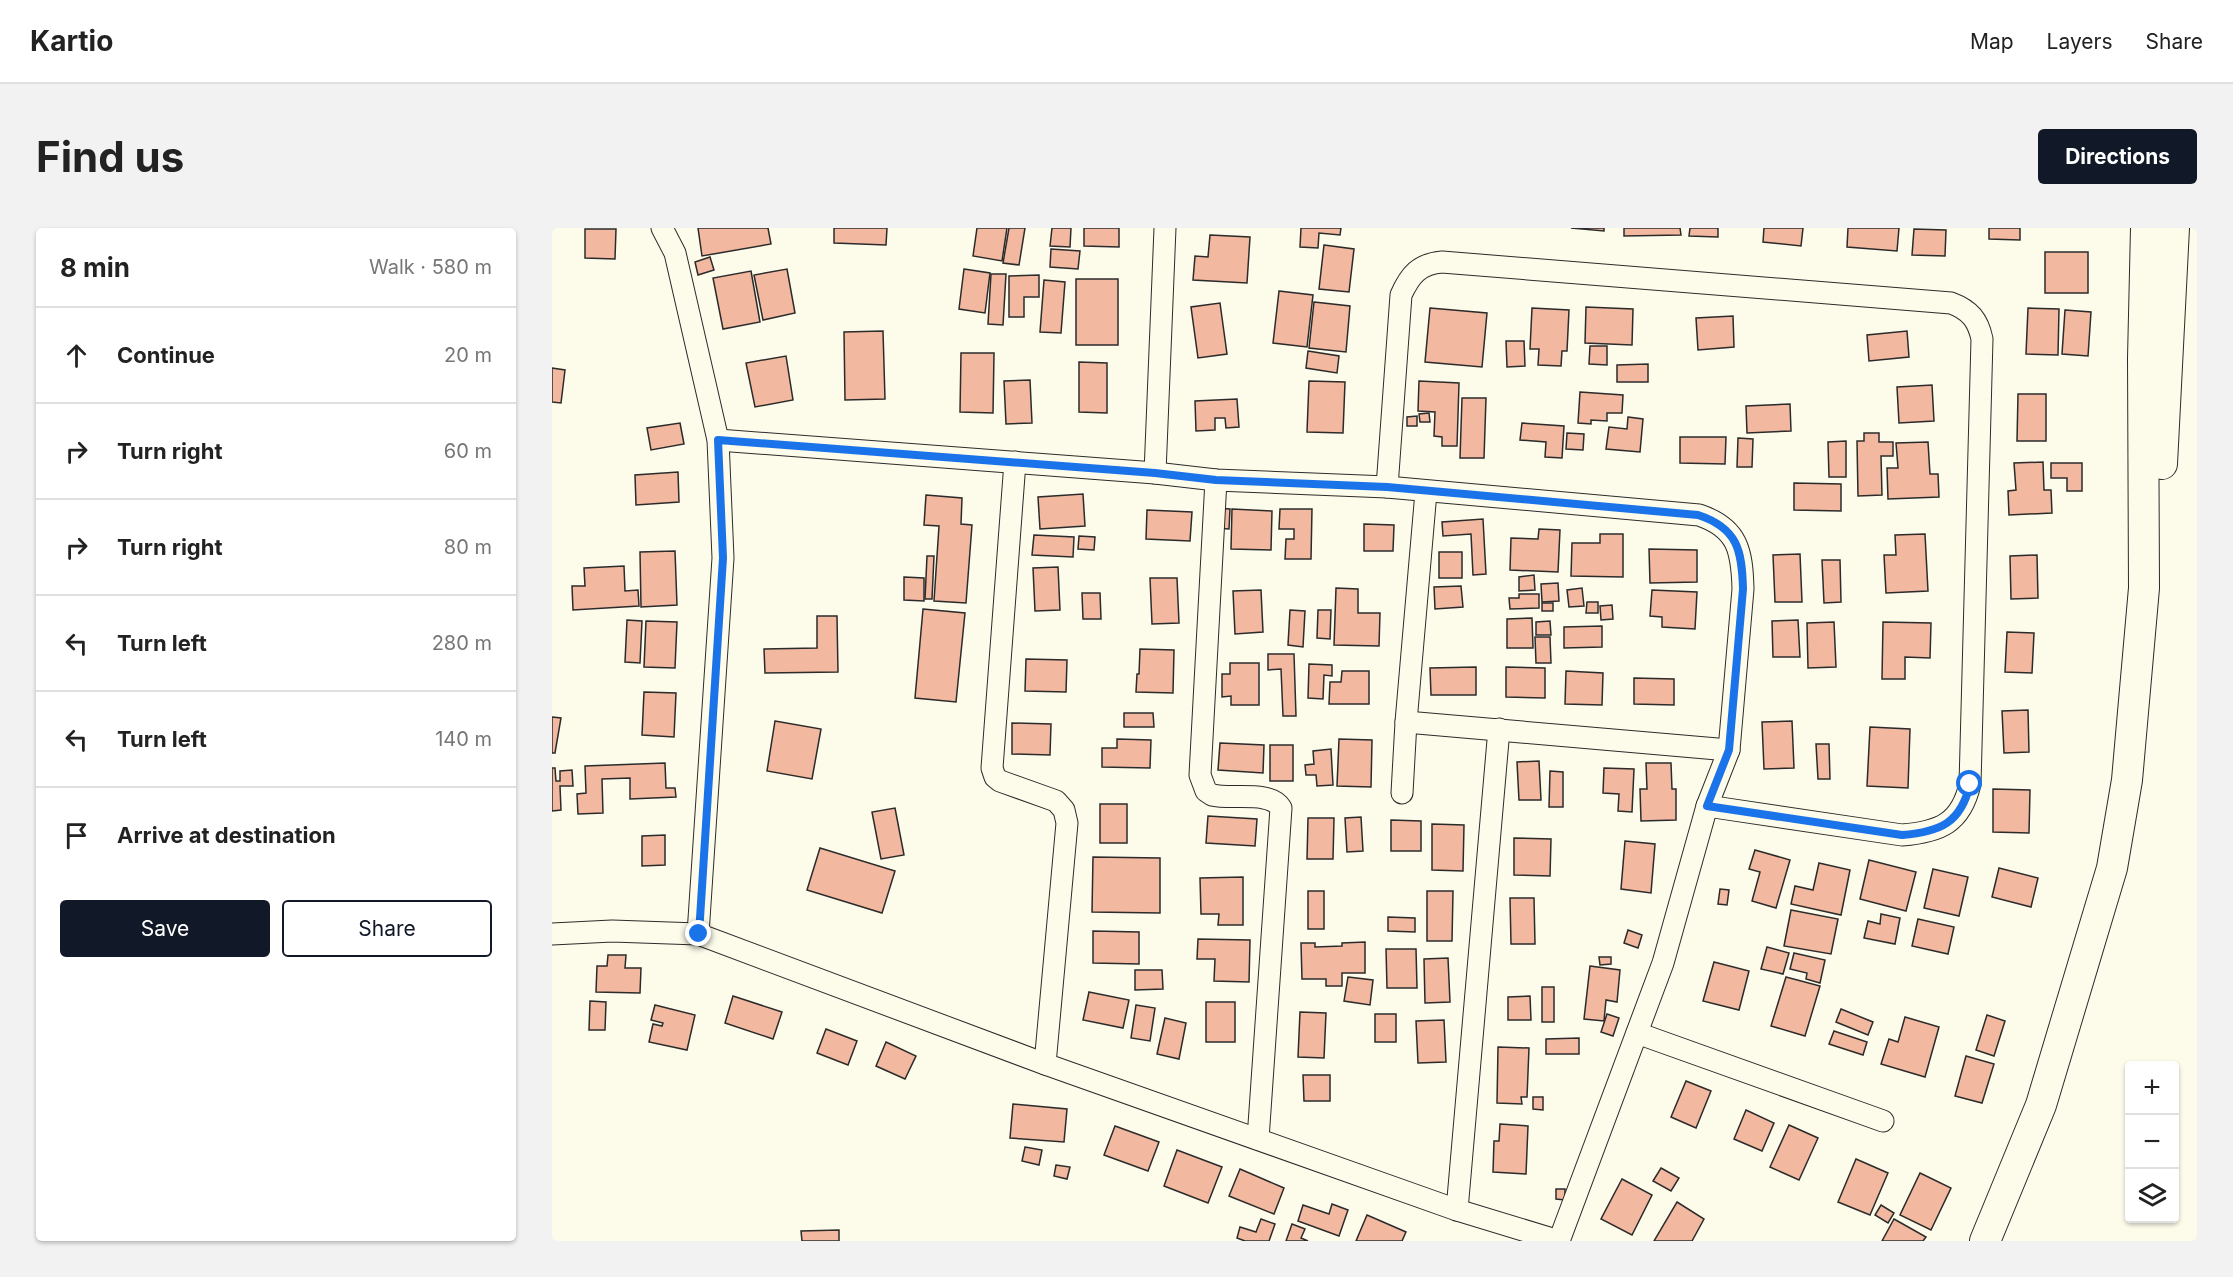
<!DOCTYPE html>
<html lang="en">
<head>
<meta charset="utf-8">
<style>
  body { margin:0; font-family:Inter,sans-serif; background:#f2f2f2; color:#222 }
  .controls { position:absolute; right:18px; bottom:18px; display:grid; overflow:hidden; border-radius:6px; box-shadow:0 2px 4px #0004 }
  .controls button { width:54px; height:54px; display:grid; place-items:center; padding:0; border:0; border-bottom:2px solid #e0e0e0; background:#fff; color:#222; font:30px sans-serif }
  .stop { position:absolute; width:18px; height:18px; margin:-14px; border:4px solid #1a73e8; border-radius:50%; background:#fff }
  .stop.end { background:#1a73e8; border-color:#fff; box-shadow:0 2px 6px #0008 }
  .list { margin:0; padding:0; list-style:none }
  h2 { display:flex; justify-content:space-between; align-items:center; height:78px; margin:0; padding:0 24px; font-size:26px }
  h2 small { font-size:20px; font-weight:400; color:#767676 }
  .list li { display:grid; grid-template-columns:39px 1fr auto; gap:18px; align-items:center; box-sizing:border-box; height:96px; padding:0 24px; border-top:2px solid #e0e0e0 }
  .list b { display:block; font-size:22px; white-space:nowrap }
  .list em { font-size:20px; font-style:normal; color:#767676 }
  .actions { display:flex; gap:12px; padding:18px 24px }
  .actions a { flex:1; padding:14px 0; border:2px solid #111827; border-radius:6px; text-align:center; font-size:21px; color:#111827 }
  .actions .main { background:#111827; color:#fff }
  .icon { flex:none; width:33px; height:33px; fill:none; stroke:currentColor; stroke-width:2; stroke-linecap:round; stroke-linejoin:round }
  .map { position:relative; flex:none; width:1645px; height:1013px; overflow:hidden; border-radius:6px }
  header { display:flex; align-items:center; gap:36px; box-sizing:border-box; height:84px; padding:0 30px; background:#fff; border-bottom:2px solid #e0e0e0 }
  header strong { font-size:28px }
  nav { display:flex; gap:33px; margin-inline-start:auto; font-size:21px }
  .intro { display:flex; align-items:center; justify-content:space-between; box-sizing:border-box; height:144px; padding:0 36px }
  h1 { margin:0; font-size:42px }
  .button { padding:15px 27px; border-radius:6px; background:#111827; color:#fff; font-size:21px; font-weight:700 }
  main { display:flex; gap:36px; padding:0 36px }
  aside { flex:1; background:#fff; border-radius:6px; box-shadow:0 2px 4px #0004 }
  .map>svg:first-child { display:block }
  .building { fill:#f2b8a0; stroke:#2b2b2b; stroke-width:1.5 }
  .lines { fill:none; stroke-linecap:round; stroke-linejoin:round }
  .street-casing { stroke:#2b2b2b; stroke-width:23 }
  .secondary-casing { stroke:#2b2b2b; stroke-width:32 }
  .street { stroke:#fdfbea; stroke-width:21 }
  .secondary { stroke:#fdfbea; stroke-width:30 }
  .route { stroke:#1a73e8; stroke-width:8 }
</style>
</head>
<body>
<header>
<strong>Kartio</strong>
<nav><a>Map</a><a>Layers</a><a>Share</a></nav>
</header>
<div class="intro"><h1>Find us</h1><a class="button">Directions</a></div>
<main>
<aside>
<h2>8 min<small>Walk · 580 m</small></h2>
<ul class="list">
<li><svg class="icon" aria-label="ahead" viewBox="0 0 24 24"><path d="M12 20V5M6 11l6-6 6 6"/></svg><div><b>Continue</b></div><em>20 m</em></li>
<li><svg class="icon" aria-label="right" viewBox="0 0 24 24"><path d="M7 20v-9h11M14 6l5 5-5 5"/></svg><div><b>Turn right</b></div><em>60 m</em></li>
<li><svg class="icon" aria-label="right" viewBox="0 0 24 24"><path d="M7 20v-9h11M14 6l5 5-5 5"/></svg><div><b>Turn right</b></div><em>80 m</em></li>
<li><svg class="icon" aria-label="left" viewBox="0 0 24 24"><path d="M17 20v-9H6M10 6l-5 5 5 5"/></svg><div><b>Turn left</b></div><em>280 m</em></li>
<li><svg class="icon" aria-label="left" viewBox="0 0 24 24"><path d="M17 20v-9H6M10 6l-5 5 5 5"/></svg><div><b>Turn left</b></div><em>140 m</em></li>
<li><svg class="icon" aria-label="arrive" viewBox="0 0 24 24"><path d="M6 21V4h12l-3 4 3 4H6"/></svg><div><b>Arrive at destination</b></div></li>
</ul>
<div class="actions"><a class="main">Save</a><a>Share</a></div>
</aside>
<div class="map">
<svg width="1645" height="1013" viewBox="0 0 1645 1013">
  <rect width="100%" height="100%" fill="#fdfbea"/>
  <g class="building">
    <polygon points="146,0 216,0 219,16 150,28"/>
    <polygon points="282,0 335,0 334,17 282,15"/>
    <polygon points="425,0 455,0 450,33 421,28"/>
    <polygon points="457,0 473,0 467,37 451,35"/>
    <polygon points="500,0 519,0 518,19 498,18"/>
    <polygon points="532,0 567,0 567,19 532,18"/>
    <polygon points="749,0 789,0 788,7 767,5 766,20 748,19"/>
    <polygon points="1019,0 1052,0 1052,3"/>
    <polygon points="1072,0 1128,0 1129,7 1072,8"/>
    <polygon points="1138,0 1166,0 1166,9 1137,8"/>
    <polygon points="1212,0 1251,0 1249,18 1211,14"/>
    <polygon points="1296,0 1347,0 1345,23 1295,19"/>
    <polygon points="1437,0 1468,0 1468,12 1437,11"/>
    <polygon points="33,1 64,1 63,31 33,30"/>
    <polygon points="1362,1 1394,2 1393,28 1360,27"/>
    <polygon points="658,7 698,9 695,55 641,52 643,28 656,29"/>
    <polygon points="772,17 802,21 797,64 767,61"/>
    <polygon points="499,21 528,23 526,41 498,39"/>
    <rect x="1493" y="24" width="43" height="41"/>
    <polygon points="158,29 162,42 146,47 143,34"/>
    <polygon points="235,41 243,85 211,92 202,47"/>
    <polygon points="412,41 438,45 433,85 407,81"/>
    <polygon points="199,43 208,94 171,101 161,50"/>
    <polygon points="439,46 454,46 451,97 436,96"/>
    <polygon points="487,47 487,69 472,69 472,89 457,89 457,48"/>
    <rect x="524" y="51" width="42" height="66"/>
    <polygon points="492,52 513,54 509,105 488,104"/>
    <polygon points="727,63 761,67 755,119 721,115"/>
    <polygon points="762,74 798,78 794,124 757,120"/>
    <polygon points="668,75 675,126 646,130 639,79"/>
    <polygon points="1034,79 1081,81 1080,117 1033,115"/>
    <polygon points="878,80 935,85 930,139 873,134"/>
    <polygon points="980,80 1017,82 1015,123 1010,123 1009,138 986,137 987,121 978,121"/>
    <polygon points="1476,80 1507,81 1506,127 1474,126"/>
    <polygon points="1513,82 1539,84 1536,128 1510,126"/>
    <polygon points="1181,88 1182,119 1146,122 1144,90"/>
    <polygon points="331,103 333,171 293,172 292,104"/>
    <polygon points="1355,103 1357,129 1317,133 1315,107"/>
    <polygon points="954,113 972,113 973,138 955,139"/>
    <polygon points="1038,118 1055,118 1055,137 1037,136"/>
    <polygon points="756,123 787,128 785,145 754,140"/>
    <polygon points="409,125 442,125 441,185 408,184"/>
    <polygon points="234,128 241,172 203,179 194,135"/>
    <polygon points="527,134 555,135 555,185 527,184"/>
    <polygon points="1096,136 1096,154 1065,154 1065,137"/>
    <polygon points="0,140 13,142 9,175 0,174"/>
    <polygon points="478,152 480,195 454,196 452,153"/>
    <polygon points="757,153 793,154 791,205 755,204"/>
    <polygon points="867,153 907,155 905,218 890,218 890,209 882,208 883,184 866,183"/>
    <polygon points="1380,157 1382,193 1347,195 1345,159"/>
    <polygon points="1028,164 1071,167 1070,185 1055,185 1055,193 1039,192 1039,196 1026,195"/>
    <polygon points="1466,166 1494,166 1494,213 1465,213"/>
    <polygon points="910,170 934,170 932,230 908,230"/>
    <polygon points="685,171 687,199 674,200 673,190 663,190 663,202 644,203 643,173"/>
    <polygon points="1238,176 1239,203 1195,205 1194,178"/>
    <polygon points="877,185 878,194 868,194 867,186"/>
    <polygon points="865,188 865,198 855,198 855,189"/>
    <polygon points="1076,189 1091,191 1088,224 1054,221 1057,199 1075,201"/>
    <polygon points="128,195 132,216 99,222 95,200"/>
    <polygon points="970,195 1012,198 1010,230 993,229 994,214 968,212"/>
    <polygon points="1015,205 1032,206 1031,222 1014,221"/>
    <polygon points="1312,205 1327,205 1327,214 1341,214 1341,228 1329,228 1330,267 1306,268 1305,213 1312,213"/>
    <polygon points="1128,209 1174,209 1173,236 1128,235"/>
    <polygon points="1186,210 1201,211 1200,239 1185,239"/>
    <polygon points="1294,213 1294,249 1277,249 1276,214"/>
    <polygon points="1376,214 1378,246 1386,246 1387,269 1336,271 1335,240 1346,240 1344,215"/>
    <polygon points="1491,234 1492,262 1499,262 1500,285 1457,287 1456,263 1464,262 1462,235"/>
    <polygon points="1499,235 1530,235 1530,263 1515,263 1515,250 1499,250"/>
    <polygon points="126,244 127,274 84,277 83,247"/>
    <polygon points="1242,255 1289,256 1289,283 1242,282"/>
    <polygon points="531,266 533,298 488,301 486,269"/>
    <polygon points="374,267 410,270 409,296 420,297 414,375 382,373 387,298 372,297"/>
    <polygon points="664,280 678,281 677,301 664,300"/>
    <polygon points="680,281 720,283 719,322 679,321"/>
    <polygon points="728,281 760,281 759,331 733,331 734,311 742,311 742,301 727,301"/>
    <polygon points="595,282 640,284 638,313 594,311"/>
    <polygon points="931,291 934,346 921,347 919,306 891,308 890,294"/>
    <polygon points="812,296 842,297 841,323 812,323"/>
    <polygon points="987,301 1008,302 1006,344 958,342 959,310 986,311"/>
    <polygon points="1048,306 1071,306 1071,349 1019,348 1020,315 1048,315"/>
    <polygon points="1373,306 1376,363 1334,365 1332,327 1344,327 1343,307"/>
    <polygon points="482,307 522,309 521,329 480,327"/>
    <polygon points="527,308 543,309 542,322 526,321"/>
    <polygon points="1097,321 1145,322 1145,354 1098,355"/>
    <polygon points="123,323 125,377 89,379 88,324"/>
    <rect x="887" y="324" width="23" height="26"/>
    <polygon points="1248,326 1250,374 1223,374 1221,327"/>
    <polygon points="1485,327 1486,370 1459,371 1458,328"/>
    <polygon points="375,328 382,328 380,371 373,371"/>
    <polygon points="1270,332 1288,332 1289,374 1272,375"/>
    <polygon points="72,338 73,363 86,362 87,378 21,382 20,358 33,358 32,340"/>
    <polygon points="506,339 508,382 483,383 481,340"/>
    <polygon points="982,347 983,362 967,363 967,349"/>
    <polygon points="352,349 372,350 372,373 352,372"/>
    <polygon points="598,350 625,350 627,395 600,396"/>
    <polygon points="1006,355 1007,373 990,374 989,356"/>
    <polygon points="909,358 911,379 883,381 882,359"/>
    <polygon points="784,360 806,361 806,385 828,385 827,418 782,417"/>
    <polygon points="1030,360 1032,378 1017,379 1015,362"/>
    <polygon points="709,362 711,404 683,406 681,363"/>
    <polygon points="1100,362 1145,364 1143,401 1110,399 1110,389 1098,388"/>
    <polygon points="530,365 548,365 549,391 531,391"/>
    <polygon points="967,366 987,366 987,380 958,381 957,370 967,370"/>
    <polygon points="1035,374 1046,374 1046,385 1034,385"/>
    <rect x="990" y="375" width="11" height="8"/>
    <polygon points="1060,377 1061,391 1049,392 1048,378"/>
    <polygon points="371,381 413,385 404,474 363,470"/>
    <polygon points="738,382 753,383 751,419 736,417"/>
    <polygon points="766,382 779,382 778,411 765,410"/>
    <polygon points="265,388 285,388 286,444 213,445 212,421 265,420"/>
    <polygon points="980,390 981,420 955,420 955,391"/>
    <polygon points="75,392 90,393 88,435 73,434"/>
    <polygon points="1246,392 1248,429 1221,429 1220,393"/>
    <polygon points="94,393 125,394 123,440 92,439"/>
    <polygon points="998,393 999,407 984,407 984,394"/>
    <polygon points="1282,394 1284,439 1256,440 1255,395"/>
    <polygon points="1331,394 1379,395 1378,430 1353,429 1353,451 1330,451"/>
    <polygon points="1050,398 1050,419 1012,420 1012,399"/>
    <polygon points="1455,404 1482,405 1480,445 1453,444"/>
    <polygon points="983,409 998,409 999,435 984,435"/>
    <polygon points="588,421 622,422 621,465 584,464 585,446 587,446"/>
    <polygon points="716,426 742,426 744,488 731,488 729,441 716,442"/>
    <polygon points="474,431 515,432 514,464 473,463"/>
    <polygon points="678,435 707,435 707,477 679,477 679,468 670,469 670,446 678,446"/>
    <polygon points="757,436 780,437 780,448 772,447 771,471 756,470"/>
    <polygon points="924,439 924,467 879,467 878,440"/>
    <polygon points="954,439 993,440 993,470 954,469"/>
    <polygon points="790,443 817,443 817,476 777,476 778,454 789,454"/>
    <polygon points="1014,443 1051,445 1050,477 1013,476"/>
    <polygon points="1082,450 1122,451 1122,477 1082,476"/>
    <polygon points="92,464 124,465 122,509 90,507"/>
    <polygon points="1476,482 1477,524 1452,525 1450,483"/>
    <polygon points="572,485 601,485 602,499 572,499"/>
    <polygon points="0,489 9,490 3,525 0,525"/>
    <polygon points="223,493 269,501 260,551 215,543"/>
    <polygon points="1240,493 1242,540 1212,541 1210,494"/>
    <polygon points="460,495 499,496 498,527 460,526"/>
    <polygon points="1318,499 1358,501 1356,560 1315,558"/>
    <polygon points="565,511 599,512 598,540 550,539 550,520 565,520"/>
    <polygon points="787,511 820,512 819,559 785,558"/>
    <polygon points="668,515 712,517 711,545 666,542"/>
    <polygon points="1264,516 1277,516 1278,551 1266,551"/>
    <rect x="718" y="517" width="23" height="36"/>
    <polygon points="779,521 781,557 765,558 764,547 754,547 753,537 762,536 761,523"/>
    <polygon points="987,533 989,572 967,572 965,534"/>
    <polygon points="113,535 114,560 123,560 124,569 78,571 78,550 50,551 51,585 26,586 25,566 34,565 33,538"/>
    <polygon points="1094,535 1119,535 1120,561 1124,561 1124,592 1089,593 1088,561 1095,561"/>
    <polygon points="0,540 3,540 4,553 8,553 8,543 20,542 21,558 8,558 9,582 0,583"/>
    <polygon points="1052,540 1082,541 1080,584 1066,583 1067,566 1051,565"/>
    <polygon points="998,543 1011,544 1011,579 997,579"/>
    <polygon points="1441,561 1478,562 1477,605 1441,604"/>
    <rect x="548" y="576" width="27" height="39"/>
    <polygon points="343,580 352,627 329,631 320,584"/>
    <polygon points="656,588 705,591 703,618 654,615"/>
    <polygon points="809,589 811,623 795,624 793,590"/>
    <polygon points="756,590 782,590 781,631 755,631"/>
    <polygon points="839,592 869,593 869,623 839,623"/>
    <polygon points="880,596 912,597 911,643 880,642"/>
    <polygon points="113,607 113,637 90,638 90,608"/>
    <polygon points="962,610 999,611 998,648 962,647"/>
    <polygon points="1073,613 1103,616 1099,665 1069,661"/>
    <polygon points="268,620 343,643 330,685 255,662"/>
    <polygon points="1203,622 1238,632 1224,680 1200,673 1208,644 1197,641"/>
    <polygon points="541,629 608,630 608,685 540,684"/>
    <polygon points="1317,632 1364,644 1354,683 1308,671"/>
    <polygon points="1267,635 1298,642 1289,687 1239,676 1243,658 1261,662"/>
    <polygon points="1447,640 1486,650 1479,679 1440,669"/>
    <polygon points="1381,641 1416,649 1407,688 1372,680"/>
    <polygon points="691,649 691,697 666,697 667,686 649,686 648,650"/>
    <polygon points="1168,661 1177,662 1175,677 1166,676"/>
    <rect x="756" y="663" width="16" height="38"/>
    <polygon points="875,663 901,663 900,713 875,713"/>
    <polygon points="958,670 982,670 983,716 959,716"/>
    <polygon points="1239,682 1286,691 1279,726 1232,718"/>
    <polygon points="1329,686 1348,690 1343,716 1312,710 1316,693 1328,696"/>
    <polygon points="836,689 863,690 863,704 836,703"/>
    <polygon points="1366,691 1402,699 1396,726 1360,718"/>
    <polygon points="1076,702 1090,707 1086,720 1072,715"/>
    <polygon points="541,703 587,704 587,736 541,735"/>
    <polygon points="646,711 698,712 697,754 662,753 663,731 645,731"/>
    <polygon points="813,714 813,745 790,745 790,758 774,758 774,751 750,751 749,715 763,715 763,719 790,718 790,715"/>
    <polygon points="1215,719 1237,725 1231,746 1209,741"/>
    <polygon points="834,721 864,721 865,760 835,760"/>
    <polygon points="1242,725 1273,732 1268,755 1254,751 1255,745 1238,741"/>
    <polygon points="56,727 74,727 73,740 89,740 88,765 44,764 45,738 55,738"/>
    <polygon points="1047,729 1059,729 1059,736 1048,737"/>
    <polygon points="896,730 898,774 873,775 872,731"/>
    <polygon points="1162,734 1197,743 1187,782 1151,773"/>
    <polygon points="1038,738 1068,742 1065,774 1054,772 1052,793 1032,791"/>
    <polygon points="583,742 610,742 611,761 583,762"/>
    <polygon points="796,749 821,752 818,777 792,773"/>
    <polygon points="1234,749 1268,758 1253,808 1219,798"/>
    <rect x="990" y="759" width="12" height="35"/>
    <polygon points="537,764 577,772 571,800 531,792"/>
    <polygon points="181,768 230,784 221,811 173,795"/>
    <polygon points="978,768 979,792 956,792 956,769"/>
    <polygon points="38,773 54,774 53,802 37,802"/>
    <rect x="654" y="774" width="29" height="40"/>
    <polygon points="103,777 143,787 135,822 97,814 101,796 110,798 111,795 99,792"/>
    <polygon points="584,777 603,780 598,813 579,810"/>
    <polygon points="1289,781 1321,794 1316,807 1284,794"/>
    <polygon points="748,784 774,785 772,830 746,829"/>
    <rect x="823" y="786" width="21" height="28"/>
    <polygon points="1055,786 1067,790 1061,808 1049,804"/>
    <polygon points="1435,787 1453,793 1442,828 1424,822"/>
    <polygon points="1353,789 1387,799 1373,849 1329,836 1337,811 1346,814"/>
    <polygon points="613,790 634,795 627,831 605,826"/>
    <polygon points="892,792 894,834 866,835 864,793"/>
    <polygon points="274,801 305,813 296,837 265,825"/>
    <polygon points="1282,803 1315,814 1311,827 1277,816"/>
    <polygon points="1027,810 1027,826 994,826 994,811"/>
    <polygon points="334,814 364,828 353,851 324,838"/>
    <polygon points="946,819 977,820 975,869 969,869 970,876 945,875"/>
    <polygon points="1414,828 1442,836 1430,875 1403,868"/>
    <polygon points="751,847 778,847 778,873 752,873"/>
    <polygon points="1134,853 1159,863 1144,900 1119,889"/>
    <polygon points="981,869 991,869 991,882 981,881"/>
    <polygon points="461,876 515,881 512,914 458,910"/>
    <polygon points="1194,882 1222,895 1210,923 1182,911"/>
    <polygon points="948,896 976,898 974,946 941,944 942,913 947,913"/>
    <polygon points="1237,897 1266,910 1247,952 1218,939"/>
    <polygon points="563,898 607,914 596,943 552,927"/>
    <polygon points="473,919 490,922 487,937 470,933"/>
    <polygon points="625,922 670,939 656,975 612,958"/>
    <polygon points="1304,931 1336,945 1318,987 1286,974"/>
    <polygon points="504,937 518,939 515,951 502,948"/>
    <polygon points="1109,940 1127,950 1119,963 1101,953"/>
    <polygon points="688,941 732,960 722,986 677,968"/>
    <polygon points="1368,945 1399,960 1379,1002 1348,987"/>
    <polygon points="1070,951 1100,967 1080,1007 1049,991"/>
    <polygon points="1004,961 1013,961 1013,972 1004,971"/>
    <polygon points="1125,974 1152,991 1140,1013 1102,1013"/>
    <polygon points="780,976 796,982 787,1008 746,993 751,977 777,986"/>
    <polygon points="1329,977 1342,985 1336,995 1323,987"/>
    <polygon points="815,987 854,1004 850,1013 804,1013"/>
    <polygon points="709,991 723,996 717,1013 693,1013 685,1010 688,999 704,1004"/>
    <polygon points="1342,991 1374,1009 1371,1013 1330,1013"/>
    <polygon points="740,996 753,1001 749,1010 756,1013 734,1013"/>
    <polygon points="287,1002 287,1013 250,1013 249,1003"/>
  </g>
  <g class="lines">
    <g class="street-casing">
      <g id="street">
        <polyline points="110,0 123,25 166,212 171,330 146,706"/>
        <path d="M 166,212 L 603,245 L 664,252 L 835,259 L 1147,287 C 1186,300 1190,323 1191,361 L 1177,522 L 1155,578 L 1111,735 L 1007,1013"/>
        <polyline points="463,234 440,540 443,549 448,553 504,573 512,582 515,595 493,836"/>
        <polyline points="603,245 613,0"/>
        <path d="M 664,252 L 648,547 L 654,563 L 660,567 C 680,572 718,562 729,580 L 706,911"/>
        <path d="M 835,259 L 849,67 C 858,47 867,36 890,34 L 1399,75 C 1418,82 1426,92 1430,111 L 1418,556 C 1409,595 1388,604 1350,607 L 1155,578"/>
        <polyline points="854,494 1177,522"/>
        <polyline points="850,565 854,494 874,264"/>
        <polyline points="0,706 60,703 146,706 493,836 905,982 1007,1013"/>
        <polyline points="1085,805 1331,893"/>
        <polyline points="905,982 947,501"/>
      </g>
    </g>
    <g class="secondary-casing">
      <g id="secondary">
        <polyline points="1610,236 1622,0"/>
        <polyline points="1433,1013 1489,877 1560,640 1575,552 1592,360 1591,130 1594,0"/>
      </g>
    </g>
    <use href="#street" class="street"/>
    <use href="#secondary" class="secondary"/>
  </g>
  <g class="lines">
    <path class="route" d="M 147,706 L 171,330 L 166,212 L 603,245 L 664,252 L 835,259 L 1146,287 C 1186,300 1190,323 1191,361 L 1177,522 L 1155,578 L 1350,607 C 1388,604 1409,595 1418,556"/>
  </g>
</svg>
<div class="controls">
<button>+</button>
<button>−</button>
<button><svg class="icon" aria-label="layers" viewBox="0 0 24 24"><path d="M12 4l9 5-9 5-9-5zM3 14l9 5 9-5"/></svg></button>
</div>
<div class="stop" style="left:1418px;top:556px"></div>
<div class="stop end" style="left:147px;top:706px"></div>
</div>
</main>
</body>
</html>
